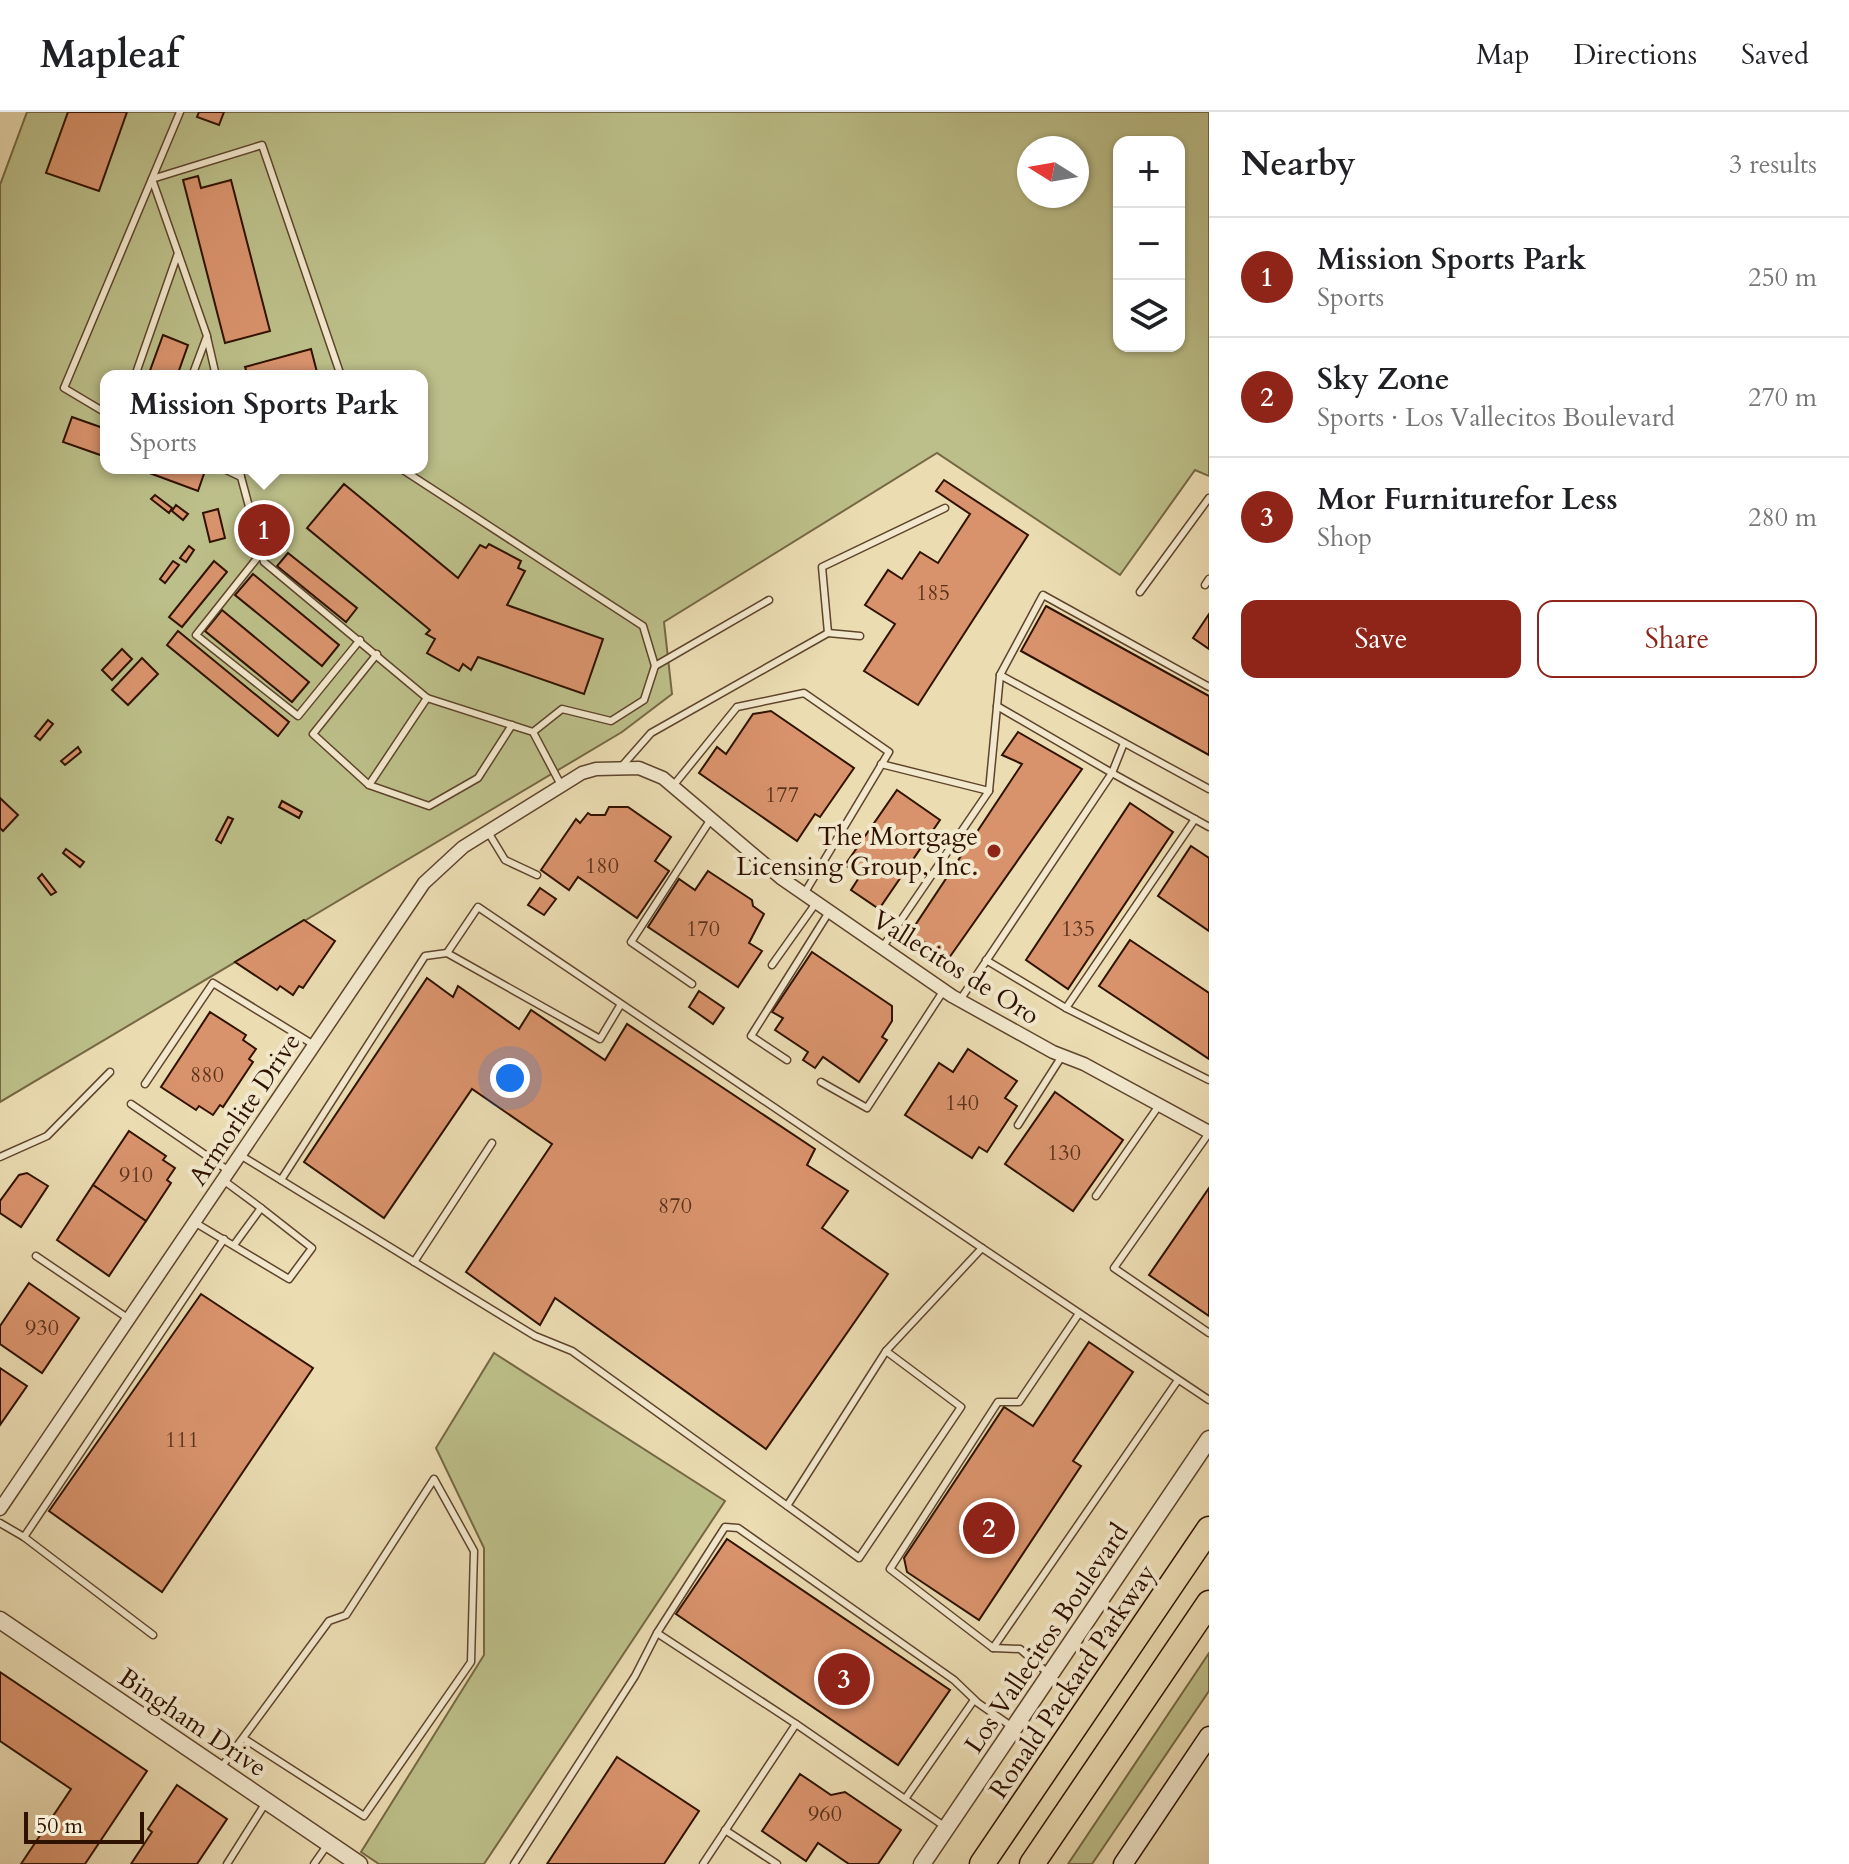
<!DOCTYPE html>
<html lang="en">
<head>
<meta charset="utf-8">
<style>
  body { margin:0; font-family:Cardo,serif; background:#f6f6f6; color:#202124 }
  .controls { position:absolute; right:24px; top:24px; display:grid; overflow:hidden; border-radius:16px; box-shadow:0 2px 6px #0004 }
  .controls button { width:72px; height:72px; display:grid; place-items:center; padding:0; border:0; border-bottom:2px solid #e0e0e0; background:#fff; color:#202124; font:40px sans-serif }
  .compass { position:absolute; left:1017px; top:24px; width:72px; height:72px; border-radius:50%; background:#fff; box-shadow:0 2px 6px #0004; rotate:281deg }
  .scale { position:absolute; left:24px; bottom:20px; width:120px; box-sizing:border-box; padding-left:8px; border:4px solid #301200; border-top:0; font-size:22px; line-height:28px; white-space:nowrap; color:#301200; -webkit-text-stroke:6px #f2e8cd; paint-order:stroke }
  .you { position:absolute; left:510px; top:966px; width:28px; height:28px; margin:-20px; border:6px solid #fff; border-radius:50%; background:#1a73e8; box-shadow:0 0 0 12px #1a73e833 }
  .badge { display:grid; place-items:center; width:52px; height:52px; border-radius:50%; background:#8f2418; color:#fff; font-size:26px; font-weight:700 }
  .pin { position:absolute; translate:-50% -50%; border:4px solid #fff; box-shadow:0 2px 8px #0006 }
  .popup { position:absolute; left:100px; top:258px; width:328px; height:104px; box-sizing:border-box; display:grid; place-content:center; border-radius:16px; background:#fff; filter:drop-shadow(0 2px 6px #0005); font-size:26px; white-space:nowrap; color:#757577 }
  .popup b { font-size:30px; color:#202124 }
  .popup::after { content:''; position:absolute; left:50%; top:100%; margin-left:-16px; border:16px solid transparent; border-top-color:#fff }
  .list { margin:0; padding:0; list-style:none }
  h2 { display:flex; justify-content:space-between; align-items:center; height:104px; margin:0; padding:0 32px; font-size:34px }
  h2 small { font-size:26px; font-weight:400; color:#757577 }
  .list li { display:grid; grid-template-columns:52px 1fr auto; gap:24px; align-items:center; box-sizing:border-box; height:120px; padding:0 32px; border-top:2px solid #e0e0e0 }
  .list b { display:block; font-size:30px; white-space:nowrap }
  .list p { margin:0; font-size:26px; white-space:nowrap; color:#757577 }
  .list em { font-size:26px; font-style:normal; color:#757577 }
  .actions { display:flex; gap:16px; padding:24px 32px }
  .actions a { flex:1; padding:18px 0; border:2px solid #8f2418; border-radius:16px; text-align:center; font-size:28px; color:#8f2418 }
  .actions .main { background:#8f2418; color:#fff }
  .icon { flex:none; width:44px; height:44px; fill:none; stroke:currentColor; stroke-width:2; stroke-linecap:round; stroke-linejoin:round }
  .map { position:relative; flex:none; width:1209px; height:1752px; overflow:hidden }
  header { display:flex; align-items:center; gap:48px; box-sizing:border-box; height:112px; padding:0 40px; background:#fff; border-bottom:2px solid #e0e0e0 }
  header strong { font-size:38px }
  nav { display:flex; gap:44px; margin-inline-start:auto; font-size:28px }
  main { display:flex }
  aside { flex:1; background:#fff }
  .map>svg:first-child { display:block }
  .green { fill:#bcbf89; stroke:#766844; stroke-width:2; fill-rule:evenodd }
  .building { fill:#d9936c; stroke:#301200; stroke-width:2 }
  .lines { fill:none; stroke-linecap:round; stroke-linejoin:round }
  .service-casing { stroke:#5f442c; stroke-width:9 }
  .minor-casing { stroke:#5f442c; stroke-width:15 }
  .tertiary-casing { stroke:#5f442c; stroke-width:19 }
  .secondary-casing { stroke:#301200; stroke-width:21 }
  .motorway-casing { stroke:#301200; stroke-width:27 }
  .service { stroke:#f2e8cd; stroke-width:6 }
  .minor { stroke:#f2e8cd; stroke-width:12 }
  .tertiary { stroke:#f2e8cd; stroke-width:16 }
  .secondary { stroke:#f2e8cd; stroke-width:18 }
  .motorway { stroke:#ebdcb2; stroke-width:24 }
  .poi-dot { fill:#8f2418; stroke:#f2e8cd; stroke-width:3 }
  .labels { text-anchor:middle; stroke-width:8; stroke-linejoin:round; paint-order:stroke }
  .number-label { font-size:22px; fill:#5a321b }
  .poi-label { font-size:26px; fill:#301200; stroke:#f2e8cd; text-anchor:end }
  .street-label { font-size:26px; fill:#301200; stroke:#f2e8cd }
</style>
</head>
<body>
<header>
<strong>Mapleaf</strong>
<nav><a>Map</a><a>Directions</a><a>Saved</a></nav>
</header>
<main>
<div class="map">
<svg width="1209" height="1752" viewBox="0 0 1209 1752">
  <rect width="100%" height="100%" fill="#ebdcb2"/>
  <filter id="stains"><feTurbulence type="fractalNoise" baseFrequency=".0025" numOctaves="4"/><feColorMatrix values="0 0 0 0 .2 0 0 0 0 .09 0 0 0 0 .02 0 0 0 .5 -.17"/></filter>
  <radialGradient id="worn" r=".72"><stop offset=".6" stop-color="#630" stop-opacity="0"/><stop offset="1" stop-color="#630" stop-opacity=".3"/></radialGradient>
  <g class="green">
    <path d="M 27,0 L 1209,0 L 1209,364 L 1195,358 L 1120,463 L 937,341 L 664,510 L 672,582 L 622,620 L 0,990 L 0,73 ZM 1119,30 L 1179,30 L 1179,234 L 1119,234 ZM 1029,36 L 1077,36 L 1077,84 L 1029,84 ZM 106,264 L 422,264 L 422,356 L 106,356 Z"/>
    <polygon points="494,1241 725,1389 484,1752 379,1752 361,1740 484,1543 484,1436 436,1336"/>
    <polygon points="1209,1541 1209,1579 1092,1752 1068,1752"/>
  </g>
  <g class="building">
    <polygon points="68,0 127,0 99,79 46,61"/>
    <polygon points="199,0 224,0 219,13 197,5"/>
    <polygon points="198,64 201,76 231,68 270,219 225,231 183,68"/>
    <polygon points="163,223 188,233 177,264 148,264"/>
    <polygon points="311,237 318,264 248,264 245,255"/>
    <polygon points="72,305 106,317 106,345 63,330"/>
    <polygon points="136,356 206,356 198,379"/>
    <polygon points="944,368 1028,423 918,593 864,559 895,512 865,493 888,458 902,467 920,440 938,451 970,402 936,379"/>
    <polygon points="344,372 458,466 480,433 486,436 489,432 521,449 518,456 525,459 507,493 603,527 584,582 478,545 471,558 463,552 459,559 427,541 435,527 426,522 430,518 307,416"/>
    <polygon points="155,383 172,396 169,401 151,387"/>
    <polygon points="176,393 188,402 183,408 172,399"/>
    <polygon points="218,397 225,426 210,430 203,401"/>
    <polygon points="189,434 194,438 186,450 180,446"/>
    <polygon points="288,441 357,496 346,510 277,454"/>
    <polygon points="173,449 179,453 165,471 160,467"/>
    <polygon points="214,449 227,460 182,515 169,505"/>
    <polygon points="253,462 339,533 322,554 235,483"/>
    <polygon points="1046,494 1209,584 1209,643 1021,539"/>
    <polygon points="222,498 309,570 292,590 205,519"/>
    <polygon points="1209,502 1209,537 1193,526"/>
    <polygon points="178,519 289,610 278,624 167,533"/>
    <polygon points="122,537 132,547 112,568 102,558"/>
    <polygon points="142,546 158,562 128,593 112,578"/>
    <polygon points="771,599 854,656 820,705 815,702 797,729 699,661 717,635 726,642 753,602"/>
    <polygon points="48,608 53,612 40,628 35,624"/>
    <polygon points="1018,620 1082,657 949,846 910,821 1022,652 1002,643"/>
    <polygon points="78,635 81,640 65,653 61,649"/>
    <polygon points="897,678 940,708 879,797 851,778 860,764 845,753"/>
    <polygon points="0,686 18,703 3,719 0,716"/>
    <polygon points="282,689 302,700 299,706 279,695"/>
    <polygon points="1130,691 1173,720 1068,877 1026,848"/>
    <polygon points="609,695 628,695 671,725 655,749 669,759 637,806 578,765 569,778 541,758 576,707 580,711 588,701 591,703 605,703"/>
    <polygon points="228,705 233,707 221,731 216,728"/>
    <polygon points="1191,734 1209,746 1209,819 1158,784"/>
    <polygon points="66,737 84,750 80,755 63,741"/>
    <polygon points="708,759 752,788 753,794 764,802 749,831 762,839 738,875 648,815 679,767 695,778"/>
    <polygon points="42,762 56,780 51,783 38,766"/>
    <polygon points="540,776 556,787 544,803 528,793"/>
    <polygon points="304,808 335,829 303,876 299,874 293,883 280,874 277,878 235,850"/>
    <polygon points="1130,828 1209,881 1209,947 1099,874"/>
    <polygon points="812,840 892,894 892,909 882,925 887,928 859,970 823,945 815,956 803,948 808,940 775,918 783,906 772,900"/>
    <polygon points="427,866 453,885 458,874 519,917 531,898 605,948 627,912 815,1037 807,1053 848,1079 822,1116 888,1162 766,1337 555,1186 540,1213 466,1160 552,1032 472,977 384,1106 304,1050"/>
    <polygon points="699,879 724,896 713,912 689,895"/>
    <polygon points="210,900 246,923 243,928 256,937 249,947 253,950 223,995 220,993 213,1003 199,994 196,998 161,975"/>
    <polygon points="968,937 1017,969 1005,986 1017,994 987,1040 979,1035 972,1046 905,1003 939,951 953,960"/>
    <polygon points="1055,980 1123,1028 1073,1099 1005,1052"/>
    <polygon points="129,1019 166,1044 163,1048 175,1056 167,1068 171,1071 146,1109 93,1073"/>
    <polygon points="27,1061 48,1074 21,1115 0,1101 0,1089 19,1063"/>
    <polygon points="93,1073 146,1109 109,1164 57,1128"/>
    <polygon points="1209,1076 1209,1204 1149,1163"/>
    <polygon points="29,1171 79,1206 42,1261 0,1232 0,1214"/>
    <polygon points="201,1182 313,1256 162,1480 49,1399"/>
    <polygon points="1089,1230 1133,1260 1073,1349 1081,1354 979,1508 907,1460 904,1446 1004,1295 1033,1314"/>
    <polygon points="0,1256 27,1274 0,1313"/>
    <polygon points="727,1427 950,1578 898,1653 676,1502"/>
    <polygon points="0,1560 147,1659 85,1752 21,1752 71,1677 0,1629"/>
    <polygon points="617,1645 699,1699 664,1752 547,1752"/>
    <polygon points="800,1662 831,1683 845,1680 901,1718 878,1752 849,1752 818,1731 806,1749 762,1719"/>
    <polygon points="177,1673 227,1707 197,1752 131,1752 152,1720 148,1717"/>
  </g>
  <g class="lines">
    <g class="service-casing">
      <g id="service">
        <polyline points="152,67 262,33 341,264"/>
        <polyline points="178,141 207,224 192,264"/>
        <polyline points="207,225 216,264"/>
        <polyline points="135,264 178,141 152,67"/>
        <polyline points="106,301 64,276 180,0"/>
        <polyline points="222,356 241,365 239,356"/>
        <polyline points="400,356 643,514 655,554 644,588 611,609 562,597 533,620"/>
        <polyline points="241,365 264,450 427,586 533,620 561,673"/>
        <polyline points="262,440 196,523 298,604 360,528"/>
        <polyline points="1205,473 1209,467"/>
        <polyline points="1140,480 1209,386"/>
        <polyline points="828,521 860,524"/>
        <polyline points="377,542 313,622 369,673 429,694 478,666 512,613"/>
        <polyline points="655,554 769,488"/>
        <polyline points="1000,563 1209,677"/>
        <polyline points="997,594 1112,661 1124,631"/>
        <polyline points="881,652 989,679"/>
        <polyline points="622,654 651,621 828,521 822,455 945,396"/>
        <polyline points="369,673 427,586"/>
        <polyline points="673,674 737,595 804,581 889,640 804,782"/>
        <polyline points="488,720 505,748 537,763"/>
        <polyline points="882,836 989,679 1000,563 1043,483 1209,575"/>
        <polyline points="986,848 1066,896 1195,707"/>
        <polyline points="772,853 816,791"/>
        <polyline points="692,872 631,830 711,707"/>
        <polyline points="960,888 1112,661 1209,715"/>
        <polyline points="621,892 600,927 447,841 478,795 982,1136"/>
        <polyline points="1066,896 1209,968"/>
        <polyline points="787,948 751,924 829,800"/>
        <polyline points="821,970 867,996 944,878"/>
        <polyline points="145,972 213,871 314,933"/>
        <polyline points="131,992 229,1059"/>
        <polyline points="1018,1013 1062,944"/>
        <polyline points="1209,1021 1114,1156 1209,1221"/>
        <polyline points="240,1043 535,1224 572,1239 822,1419 859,1446 961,1295 886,1239 787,1394"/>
        <polyline points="0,1045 47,1024 110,960"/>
        <polyline points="223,1068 261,1096"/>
        <polyline points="281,1068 425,844 447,841"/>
        <polyline points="1096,1084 1160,992"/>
        <polyline points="194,1110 289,1167 312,1136 261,1096 234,1133"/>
        <polyline points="36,1144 129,1207"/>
        <polyline points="414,1150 492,1031"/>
        <polyline points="886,1239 982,1136 1209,1288"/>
        <polyline points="0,1411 24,1425 153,1523"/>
        <polyline points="24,1425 224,1127"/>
        <polyline points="657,1521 725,1415 738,1416 954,1568 978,1591 1011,1614"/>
        <polyline points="993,1536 1178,1268"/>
        <polyline points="1049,1562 1020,1537 993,1536 890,1457 998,1290 1019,1290 1078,1203"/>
        <polyline points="220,1657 329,1509 346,1503 434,1367 474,1439 471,1550 364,1704 243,1626"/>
        <polyline points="905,1687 974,1588"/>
        <polyline points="725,1718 777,1752"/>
        <polyline points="227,1752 265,1692"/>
        <polyline points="314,1752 328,1732"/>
        <polyline points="514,1752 635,1564 657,1521 796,1612"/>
        <polyline points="703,1752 796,1612 944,1714"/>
      </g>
    </g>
    <g class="minor-casing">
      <polyline id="minor" points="0,1397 424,771 463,735 582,661 596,657 639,656 663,666 781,766 952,884 1053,940 1084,952 1209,1020"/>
    </g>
    <g class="tertiary-casing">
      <g id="tertiary">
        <polyline points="0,1508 359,1752"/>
        <polyline points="922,1752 1209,1327"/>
      </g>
    </g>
    <g class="secondary-casing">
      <polyline id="secondary" points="1123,1752 1209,1624"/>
    </g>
    <g class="motorway-casing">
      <g id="motorway">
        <polyline points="982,1752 1209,1417"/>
        <polyline points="1032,1752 1209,1491"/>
      </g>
    </g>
    <use href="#service" class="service"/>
    <use href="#minor" class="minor"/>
    <use href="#tertiary" class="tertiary"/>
    <use href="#secondary" class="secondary"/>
    <use href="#motorway" class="motorway"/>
  </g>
  <circle class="poi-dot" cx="994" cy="739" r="8"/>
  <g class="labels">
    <g class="number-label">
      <text x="933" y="488">185</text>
      <text x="782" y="690">177</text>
      <text x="602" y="761">180</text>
      <text x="703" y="824">170</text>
      <text x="1078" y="824">135</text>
      <text x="207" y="970">880</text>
      <text x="962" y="998">140</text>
      <text x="1064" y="1048">130</text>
      <text x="136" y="1070">910</text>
      <text x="675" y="1101">870</text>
      <text x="42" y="1223">930</text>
      <text x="182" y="1335">111</text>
      <text x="825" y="1709">960</text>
    </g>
    <g class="poi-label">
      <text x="978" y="733">The Mortgage<tspan x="978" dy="30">Licensing Group, Inc.</tspan></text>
    </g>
    <g class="street-label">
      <text transform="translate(956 855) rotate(32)" y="9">Vallecitos de Oro</text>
      <text transform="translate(244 997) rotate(-56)" y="9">Armorlite Drive</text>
      <text transform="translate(1046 1526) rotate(-56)" y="9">Los Vallecitos Boulevard</text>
      <text transform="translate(1072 1569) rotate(-56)" y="9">Ronald Packard Parkway</text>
      <text transform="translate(193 1610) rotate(34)" y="9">Bingham Drive</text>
    </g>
  </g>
  <rect width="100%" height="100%" filter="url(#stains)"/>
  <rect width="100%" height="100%" fill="url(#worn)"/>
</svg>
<div class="controls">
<button>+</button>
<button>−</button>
<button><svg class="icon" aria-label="layers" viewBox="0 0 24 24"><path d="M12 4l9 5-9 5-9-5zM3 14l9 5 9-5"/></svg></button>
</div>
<svg class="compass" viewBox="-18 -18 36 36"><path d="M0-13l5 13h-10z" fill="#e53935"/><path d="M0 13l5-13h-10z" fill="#757577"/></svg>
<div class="scale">50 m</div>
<div class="you"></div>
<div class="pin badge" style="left:264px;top:418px">1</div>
<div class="popup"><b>Mission Sports Park</b>Sports</div>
<div class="pin badge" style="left:989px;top:1416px">2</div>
<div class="pin badge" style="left:844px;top:1567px">3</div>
</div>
<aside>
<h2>Nearby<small>3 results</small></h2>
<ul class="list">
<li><span class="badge">1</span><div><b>Mission Sports Park</b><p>Sports</p></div><em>250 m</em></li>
<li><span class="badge">2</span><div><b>Sky Zone</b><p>Sports · Los Vallecitos Boulevard</p></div><em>270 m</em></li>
<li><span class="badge">3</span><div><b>Mor Furniturefor Less</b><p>Shop</p></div><em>280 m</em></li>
</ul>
<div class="actions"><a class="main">Save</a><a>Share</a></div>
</aside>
</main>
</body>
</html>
